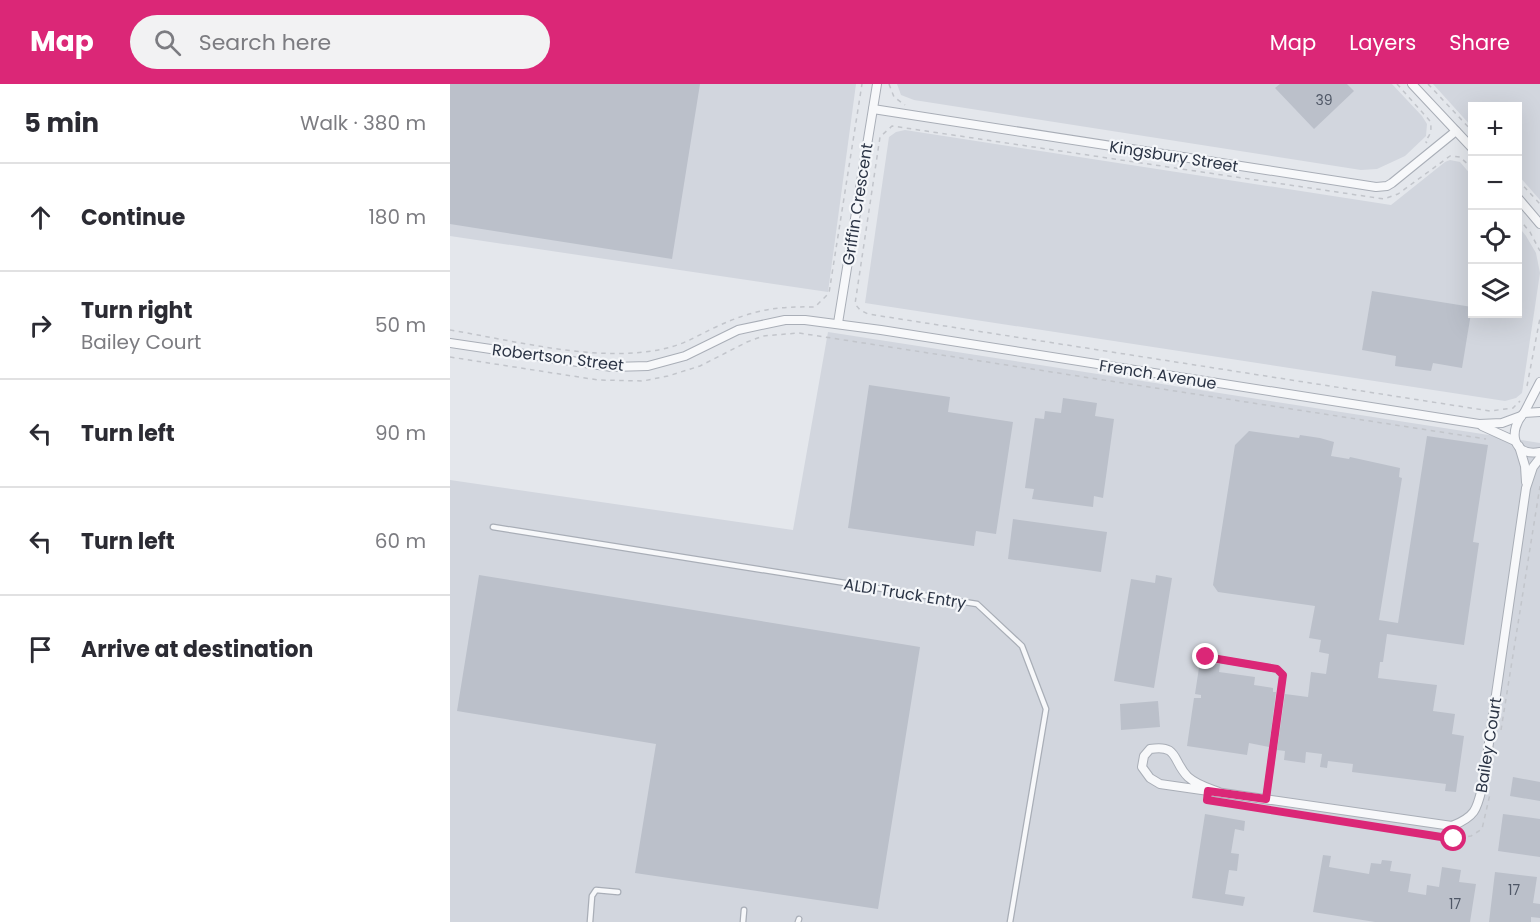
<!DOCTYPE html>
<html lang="en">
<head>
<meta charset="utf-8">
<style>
  body { margin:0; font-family:Poppins,sans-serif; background:#f2f2f3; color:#2b2b33 }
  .controls { position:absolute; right:18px; top:18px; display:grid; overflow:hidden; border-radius:0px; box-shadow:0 6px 24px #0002 }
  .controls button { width:54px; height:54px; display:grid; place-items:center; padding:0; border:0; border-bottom:2px solid #e1e1e2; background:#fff; color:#2b2b33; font:30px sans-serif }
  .stop { position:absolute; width:18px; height:18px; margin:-14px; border:4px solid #db2777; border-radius:50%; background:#fff }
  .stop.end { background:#db2777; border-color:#fff; box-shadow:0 2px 6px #0008 }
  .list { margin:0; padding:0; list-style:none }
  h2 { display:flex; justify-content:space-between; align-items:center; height:78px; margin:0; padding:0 24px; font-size:26px }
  h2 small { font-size:20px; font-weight:400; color:#7c7c81 }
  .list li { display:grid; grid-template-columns:39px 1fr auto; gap:18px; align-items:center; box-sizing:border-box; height:108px; padding:0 24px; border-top:2px solid #e1e1e2 }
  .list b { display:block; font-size:22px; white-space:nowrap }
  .list p { margin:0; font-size:20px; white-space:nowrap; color:#7c7c81 }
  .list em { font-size:20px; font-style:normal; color:#7c7c81 }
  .icon { flex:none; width:33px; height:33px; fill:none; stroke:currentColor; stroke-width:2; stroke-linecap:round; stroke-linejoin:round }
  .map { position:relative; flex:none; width:1090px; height:838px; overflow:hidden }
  header { display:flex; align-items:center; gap:36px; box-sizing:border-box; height:84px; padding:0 30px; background:#db2777; color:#fff }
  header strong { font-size:28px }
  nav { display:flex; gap:33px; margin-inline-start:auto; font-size:21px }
  .search { width:420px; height:54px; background:#f2f2f3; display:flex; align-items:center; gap:15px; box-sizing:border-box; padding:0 21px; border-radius:33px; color:#7c7c81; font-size:22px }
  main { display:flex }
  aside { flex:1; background:#fff }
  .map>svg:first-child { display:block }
  .built { fill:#d2d6de }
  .building { fill:#bbc0ca }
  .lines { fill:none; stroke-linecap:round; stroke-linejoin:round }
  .service-casing { stroke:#a9aeb7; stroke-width:7 }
  .minor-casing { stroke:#a9aeb7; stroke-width:10 }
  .path { stroke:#c2c5cb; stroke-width:1.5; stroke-dasharray:4.5 4.5; stroke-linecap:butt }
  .service { stroke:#f7f8fa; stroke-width:4.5 }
  .minor { stroke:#f7f8fa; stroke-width:8 }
  .route { stroke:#db2777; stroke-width:8 }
  .labels { text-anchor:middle; stroke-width:4.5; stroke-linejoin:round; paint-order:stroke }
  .number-label { font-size:14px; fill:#4f5766 }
  .street-label { font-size:16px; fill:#2b3445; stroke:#f4f6f9 }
</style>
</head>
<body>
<header>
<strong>Map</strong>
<div class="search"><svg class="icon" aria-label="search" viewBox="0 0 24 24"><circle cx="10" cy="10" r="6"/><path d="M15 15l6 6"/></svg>Search here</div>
<nav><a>Map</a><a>Layers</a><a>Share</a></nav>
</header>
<main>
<aside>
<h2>5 min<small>Walk · 380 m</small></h2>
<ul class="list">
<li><svg class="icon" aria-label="ahead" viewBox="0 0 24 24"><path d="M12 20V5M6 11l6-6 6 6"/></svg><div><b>Continue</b></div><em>180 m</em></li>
<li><svg class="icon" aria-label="right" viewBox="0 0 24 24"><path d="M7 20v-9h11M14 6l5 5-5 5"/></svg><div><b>Turn right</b><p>Bailey Court</p></div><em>50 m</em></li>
<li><svg class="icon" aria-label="left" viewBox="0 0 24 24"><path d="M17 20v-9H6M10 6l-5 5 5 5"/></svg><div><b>Turn left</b></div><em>90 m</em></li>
<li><svg class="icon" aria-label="left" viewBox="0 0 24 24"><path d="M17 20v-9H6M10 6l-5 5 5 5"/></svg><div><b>Turn left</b></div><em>60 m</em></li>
<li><svg class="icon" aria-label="arrive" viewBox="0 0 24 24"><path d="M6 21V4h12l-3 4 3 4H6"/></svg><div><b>Arrive at destination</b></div></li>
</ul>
</aside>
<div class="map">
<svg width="1090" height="838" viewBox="0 0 1090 838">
  <rect width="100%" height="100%" fill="#e4e7ec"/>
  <g class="built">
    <polygon points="0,0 406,0 378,208 0,152"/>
    <polygon points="447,0 942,0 972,32 977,40 976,52 955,72 927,85 911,86 464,16 451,11"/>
    <polygon points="983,0 1090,0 1090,116 1068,91 1068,22 1023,22 1022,43"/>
    <polygon points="455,46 941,121 995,78 1000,76 1010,78 1022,92 1023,230 1068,230 1068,142 1076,152 1086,169 1090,189 1072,309 1066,314 1055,317 415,219 439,53 446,48"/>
    <polygon points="378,248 1090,359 1090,838 0,838 0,396 343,446"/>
  </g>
  <g class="building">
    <polygon points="0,0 250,0 222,175 0,140"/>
    <polygon points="830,0 897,0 904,7 864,45 825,4"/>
    <polygon points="922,207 1022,223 1012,284 983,279 981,287 945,282 946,272 912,266"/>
    <polygon points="419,301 500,313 498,328 563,338 546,450 526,447 524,462 398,444"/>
    <polygon points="613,314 647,319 645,332 664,335 653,414 644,412 643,423 582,415 584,405 575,404 585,334 594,335 595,327 611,329"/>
    <polygon points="799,347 849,354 850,351 870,354 884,358 881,372 899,375 900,373 950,384 949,393 952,394 929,536 948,539 977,352 1038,361 1023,458 1029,459 1014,561 937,550 933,578 930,578 928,594 987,601 983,627 1005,630 1002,650 1014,652 1006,708 995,707 996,700 902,688 903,680 878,677 877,684 870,683 872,670 856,668 855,679 834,676 835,667 827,666 835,610 858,613 861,588 876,590 879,570 869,568 871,556 859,554 865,522 768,508 763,501 785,361"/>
    <polygon points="563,435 657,448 651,488 558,475"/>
    <polygon points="29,491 470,563 428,825 185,789 206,660 7,627"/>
    <polygon points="706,491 722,494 704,604 664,597 681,495 705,499"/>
    <polygon points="750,577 770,580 769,588 805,593 804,601 823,604 823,608 826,608 819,663 799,659 797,671 737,662 744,614 751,614 751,611 745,610"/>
    <polygon points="708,617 710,643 671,646 670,620"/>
    <polygon points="1063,693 1090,698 1090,717 1060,712"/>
    <polygon points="755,730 795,737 794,747 785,745 781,769 789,770 787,787 779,786 775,810 795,813 793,822 742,814"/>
    <polygon points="1053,730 1090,735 1090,773 1048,767"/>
    <polygon points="873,771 881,772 879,783 919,790 921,779 931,780 932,776 942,777 940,787 961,790 958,808 976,811 977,801 989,803 992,783 1011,786 1009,798 1026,800 1020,838 925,838 863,828"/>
    <polygon points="1045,788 1087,793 1083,819 1090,820 1090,834 1081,833 1081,838 1039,838"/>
  </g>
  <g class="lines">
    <g class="service-casing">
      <g id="service">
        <polyline points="43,443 527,520 572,562 596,625 560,838"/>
        <polyline points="756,573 827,585 833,591 816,715"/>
        <polyline points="140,838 142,812 146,806 168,808"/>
        <polyline points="293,838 294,826"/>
        <polyline points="348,838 349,835"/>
      </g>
    </g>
    <g class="minor-casing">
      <g id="minor">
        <polyline points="962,0 1023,65"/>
        <polyline points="423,25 926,103 937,102 942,99 1006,47"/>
        <polyline points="1068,114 1090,140"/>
        <polyline points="388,239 427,0"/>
        <polyline points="0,259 162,283 198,282 235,272 288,246 335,236 355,236 431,246 1029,340 1052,339 1071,332"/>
        <path d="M 1090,328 L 1074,329 C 1058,346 1062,373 1090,368"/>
        <polyline points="1074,329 1090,298"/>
        <polyline points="1032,342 1065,357"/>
        <polyline points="1069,362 1075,382 1076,398"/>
        <path d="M 769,708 C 758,704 747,701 738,693 C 722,677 729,660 700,665 L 694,672 L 692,683 L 700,694 L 710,700 L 1002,742 C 1027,732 1027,724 1033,700 L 1076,404 L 1083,383 L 1090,374"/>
      </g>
    </g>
    <g class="path">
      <polyline points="439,0 444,13 455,21"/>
      <path d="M 947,0 L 980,37 C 982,45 981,51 975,57 L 977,59"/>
      <polyline points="978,0 1023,48"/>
      <polyline points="1023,85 1010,73 1000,72 948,110 934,115 442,42 430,53 405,220 410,226 418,230 1040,327 1063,324 1070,317"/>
      <polyline points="1068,96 1090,120"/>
      <polyline points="1068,134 1080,148 1090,167"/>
      <path d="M 0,246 C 66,257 148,279 213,265 C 236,260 248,251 268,242 C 303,226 327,222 365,223 L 379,209 L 412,0"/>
      <polyline points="0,273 148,296 193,297 218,292 250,282 297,258 313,252 349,249 1036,355"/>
      <polyline points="1077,302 1090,234"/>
      <polyline points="1051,646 1090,402"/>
      <polyline points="778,720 1004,755 1021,752 1032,745 1040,710"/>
    </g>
    <use href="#service" class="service"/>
    <use href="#minor" class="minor"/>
  </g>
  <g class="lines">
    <polyline class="route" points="756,573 827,585 833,591 816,715 758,707 757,716 1004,755"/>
  </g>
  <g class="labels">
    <g class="number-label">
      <text x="874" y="21">39</text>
      <text x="1064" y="811">17</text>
      <text x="1005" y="825">17</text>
    </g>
    <g class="street-label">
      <text transform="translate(724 72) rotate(9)" y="6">Kingsbury Street</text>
      <text transform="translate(407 120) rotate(-81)" y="6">Griffin Crescent</text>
      <text transform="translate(108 273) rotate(7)" y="6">Robertson Street</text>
      <text transform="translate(708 290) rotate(9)" y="6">French Avenue</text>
      <text transform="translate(455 509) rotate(9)" y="6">ALDI Truck Entry</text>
      <text transform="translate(1038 661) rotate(-81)" y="6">Bailey Court</text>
    </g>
  </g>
</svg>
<div class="controls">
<button>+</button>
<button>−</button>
<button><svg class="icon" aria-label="locate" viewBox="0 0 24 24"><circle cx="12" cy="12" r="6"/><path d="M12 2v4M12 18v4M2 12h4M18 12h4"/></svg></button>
<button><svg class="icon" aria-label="layers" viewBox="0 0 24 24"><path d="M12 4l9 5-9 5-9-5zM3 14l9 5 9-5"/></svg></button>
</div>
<div class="stop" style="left:1004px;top:755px"></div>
<div class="stop end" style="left:756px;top:573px"></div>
</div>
</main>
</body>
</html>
